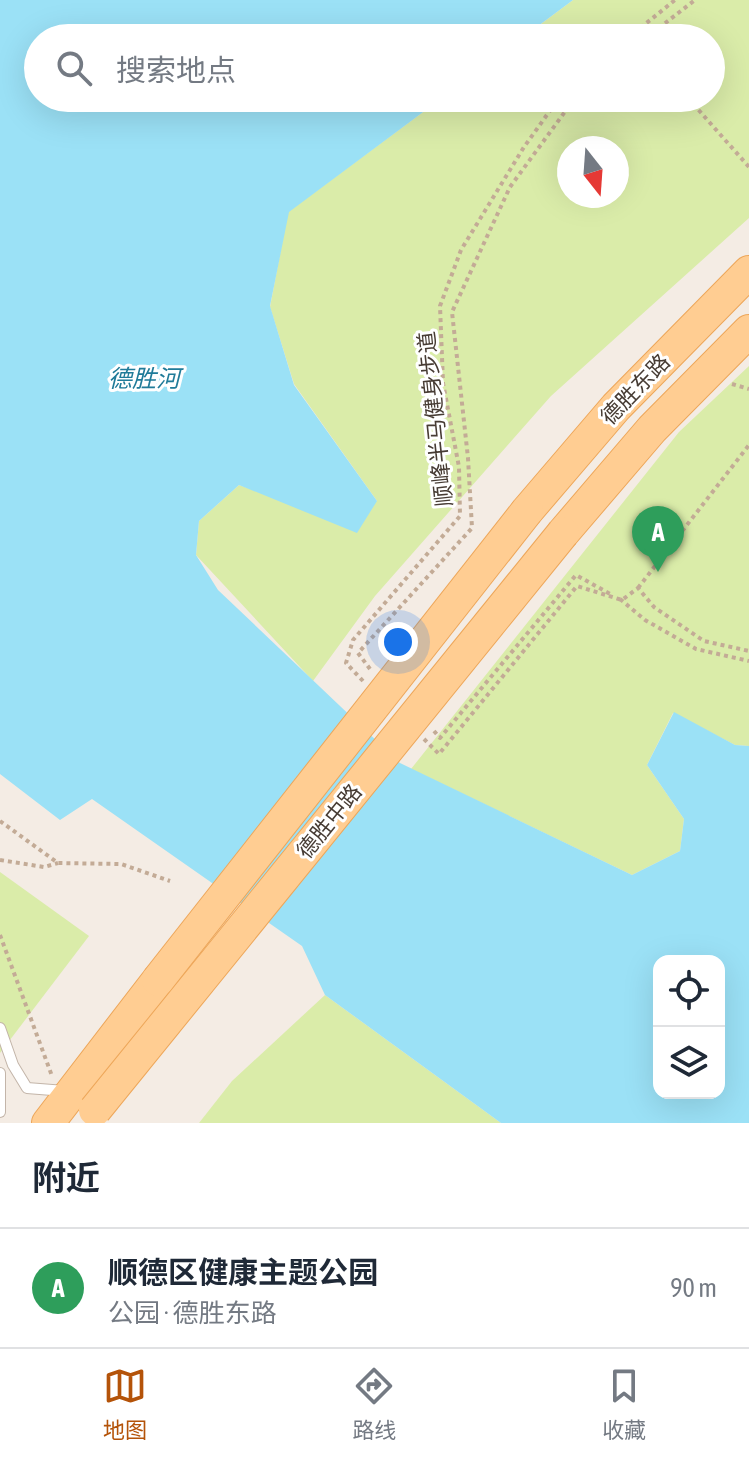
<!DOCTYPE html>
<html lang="zh">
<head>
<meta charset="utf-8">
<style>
  body { margin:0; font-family:"Asap Condensed","Noto Sans SC",sans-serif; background:#f6f6f7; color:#1f2937 }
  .controls { position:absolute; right:24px; bottom:24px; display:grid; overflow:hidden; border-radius:16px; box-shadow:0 8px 32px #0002 }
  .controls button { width:72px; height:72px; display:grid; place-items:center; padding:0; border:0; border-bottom:2px solid #e0e1e3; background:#fff; color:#1f2937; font:40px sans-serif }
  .compass { position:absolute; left:557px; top:136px; width:72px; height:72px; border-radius:50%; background:#fff; box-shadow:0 8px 32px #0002; rotate:163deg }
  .you { position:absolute; left:398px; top:642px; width:28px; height:28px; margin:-20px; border:6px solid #fff; border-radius:50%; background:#1a73e8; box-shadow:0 0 0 12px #1a73e833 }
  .badge { display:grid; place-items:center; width:52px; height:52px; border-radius:50%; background:#b45309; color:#fff; font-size:26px; font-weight:700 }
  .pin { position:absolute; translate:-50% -66px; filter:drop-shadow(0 2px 4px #0008) }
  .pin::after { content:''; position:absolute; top:42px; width:28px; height:24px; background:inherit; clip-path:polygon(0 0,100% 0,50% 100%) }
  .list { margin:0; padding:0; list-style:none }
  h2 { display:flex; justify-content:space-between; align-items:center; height:104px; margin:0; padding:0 32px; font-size:34px }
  h2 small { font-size:26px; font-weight:400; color:#747a83 }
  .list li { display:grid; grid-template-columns:52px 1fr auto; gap:24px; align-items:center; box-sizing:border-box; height:120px; padding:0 32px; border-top:2px solid #e0e1e3 }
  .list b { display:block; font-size:30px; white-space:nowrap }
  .list p { margin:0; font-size:26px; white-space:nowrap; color:#747a83 }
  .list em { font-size:26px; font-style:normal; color:#747a83 }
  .icon { flex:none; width:44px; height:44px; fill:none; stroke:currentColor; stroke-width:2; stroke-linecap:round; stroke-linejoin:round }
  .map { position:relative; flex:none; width:749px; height:1123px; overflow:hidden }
  .search { position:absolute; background:#fff; box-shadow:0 8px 32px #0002; left:24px; right:24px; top:24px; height:88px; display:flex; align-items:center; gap:20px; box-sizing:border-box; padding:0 28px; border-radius:44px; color:#747a83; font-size:30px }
  .sheet { height:224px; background:#fff }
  nav { display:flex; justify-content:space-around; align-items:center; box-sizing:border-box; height:112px; border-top:2px solid #e0e1e3; background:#fff; font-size:22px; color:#747a83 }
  nav a { display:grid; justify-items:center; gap:4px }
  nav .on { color:#b45309 }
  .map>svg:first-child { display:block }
  .green { fill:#daeca9; fill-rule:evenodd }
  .water { fill:#9be1f6; fill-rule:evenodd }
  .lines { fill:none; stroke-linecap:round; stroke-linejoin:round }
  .service-casing { stroke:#c3b5a9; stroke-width:12 }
  .primary-casing { stroke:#eda659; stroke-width:34 }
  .path { stroke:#c3ab96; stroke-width:4; stroke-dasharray:4 4; stroke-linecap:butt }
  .service { stroke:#fff; stroke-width:10 }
  .primary { stroke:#ffcd92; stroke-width:32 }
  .primary-bridge-casing { stroke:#eda659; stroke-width:34; stroke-linecap:butt }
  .primary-bridge { stroke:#ffcd92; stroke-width:32 }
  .labels { text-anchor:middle; stroke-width:6; stroke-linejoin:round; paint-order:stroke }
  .street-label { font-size:22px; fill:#473c34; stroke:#fff }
  .water-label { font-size:24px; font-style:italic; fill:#207b99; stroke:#fff }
</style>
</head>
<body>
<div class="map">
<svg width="749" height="1123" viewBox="0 0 749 1123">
  <rect width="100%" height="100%" fill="#f4ece4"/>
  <g class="green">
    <path d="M 573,0 L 749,0 L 749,218 L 551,396 L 375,596 L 313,681 L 196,555 L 199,521 L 239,485 L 278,499 L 377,501 L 294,384 L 270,307 L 288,212 L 442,98 L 711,98 L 711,38 L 522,38 ZM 569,148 L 617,148 L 617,196 L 569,196 Z"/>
    <polygon points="749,366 749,746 735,745 673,713 647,765 684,819 680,851 632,875 411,769 679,432"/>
    <polygon points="0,872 89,936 0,1053"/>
    <polygon points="325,995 501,1123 199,1123 232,1081"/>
  </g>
  <path class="water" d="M 0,0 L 573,0 L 522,38 L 38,38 L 38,98 L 442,98 L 289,212 L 270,306 L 294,385 L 377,501 L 357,533 L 239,485 L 199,521 L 196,555 L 218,590 L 400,763 L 632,875 L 680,851 L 684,819 L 647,765 L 674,712 L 735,745 L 749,746 L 749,1123 L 501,1123 L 325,995 L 302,946 L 92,799 L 60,820 L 0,774 ZM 659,961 L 719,961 L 719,1093 L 659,1093 Z"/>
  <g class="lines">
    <g class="service-casing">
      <g id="service">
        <polyline points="0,1028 13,1065 27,1088 65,1091"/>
        <polyline points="0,1073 0,1112"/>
      </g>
    </g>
    <g class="primary-casing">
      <g id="primary">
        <polyline points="527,511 616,407 749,272"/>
        <polyline points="563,533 652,429 749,331"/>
        <polyline points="48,1123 158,980"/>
      </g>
    </g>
    <g class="path">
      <polyline points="628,38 675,0"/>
      <polyline points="646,38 695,0"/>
      <polyline points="688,98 749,167"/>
      <polyline points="732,384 749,389"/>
      <polyline points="638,588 749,445"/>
      <polyline points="620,599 645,620 696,649 749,661"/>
      <polyline points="370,669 358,653 472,528 468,458 452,312 510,187 575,98"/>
      <polyline points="363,681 346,663 353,640 460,516 459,467 443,383 440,306 461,250 524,147 559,98"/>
      <polyline points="434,731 440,738 576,575 612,595"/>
      <polyline points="424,739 439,754 577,586 622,600 638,588 654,607 704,641 749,651"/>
      <polyline points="0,821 58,863 121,864 170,881"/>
      <polyline points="0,860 44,867 58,863"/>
      <polyline points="0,935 52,1076"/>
    </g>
    <use href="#service" class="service"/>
    <use href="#primary" class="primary"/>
    <g class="primary-bridge-casing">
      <g id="primary-bridge">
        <polyline points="158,980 527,511"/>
        <polyline points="95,1110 563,533"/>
      </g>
    </g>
    <use href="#primary-bridge" class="primary-bridge"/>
  </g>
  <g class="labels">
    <g class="street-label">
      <text transform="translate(635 389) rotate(-46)" y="8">德胜东路</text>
      <text transform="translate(435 419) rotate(-96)" y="8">顺峰半马健身步道</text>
      <text transform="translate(329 821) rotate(-51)" y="8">德胜中路</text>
    </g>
    <g class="water-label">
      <text x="144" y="387">德胜河</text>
    </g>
  </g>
</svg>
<div class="controls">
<button><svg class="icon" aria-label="locate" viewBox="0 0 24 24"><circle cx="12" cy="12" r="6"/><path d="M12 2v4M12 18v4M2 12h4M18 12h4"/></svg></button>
<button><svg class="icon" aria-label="layers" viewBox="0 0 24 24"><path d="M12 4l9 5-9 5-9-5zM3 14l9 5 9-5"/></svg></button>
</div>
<svg class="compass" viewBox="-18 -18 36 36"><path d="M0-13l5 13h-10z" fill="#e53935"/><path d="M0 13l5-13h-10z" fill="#747a83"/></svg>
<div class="you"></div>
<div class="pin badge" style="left:658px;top:572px;background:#2e9e5b">A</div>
<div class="search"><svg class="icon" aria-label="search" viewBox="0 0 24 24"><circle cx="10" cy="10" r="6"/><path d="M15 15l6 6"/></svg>搜索地点</div>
</div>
<section class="sheet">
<h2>附近<small></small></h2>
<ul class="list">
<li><span class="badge" style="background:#2e9e5b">A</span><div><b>顺德区健康主题公园</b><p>公园 · 德胜东路</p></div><em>90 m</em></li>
</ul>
</section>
<nav>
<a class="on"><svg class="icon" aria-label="map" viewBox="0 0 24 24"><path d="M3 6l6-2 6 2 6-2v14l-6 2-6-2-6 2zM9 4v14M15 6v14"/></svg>地图</a>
<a><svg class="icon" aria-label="directions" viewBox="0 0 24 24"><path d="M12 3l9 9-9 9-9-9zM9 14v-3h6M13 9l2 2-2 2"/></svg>路线</a>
<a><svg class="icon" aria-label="saved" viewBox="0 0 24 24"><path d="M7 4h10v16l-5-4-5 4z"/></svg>收藏</a>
</nav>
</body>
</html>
